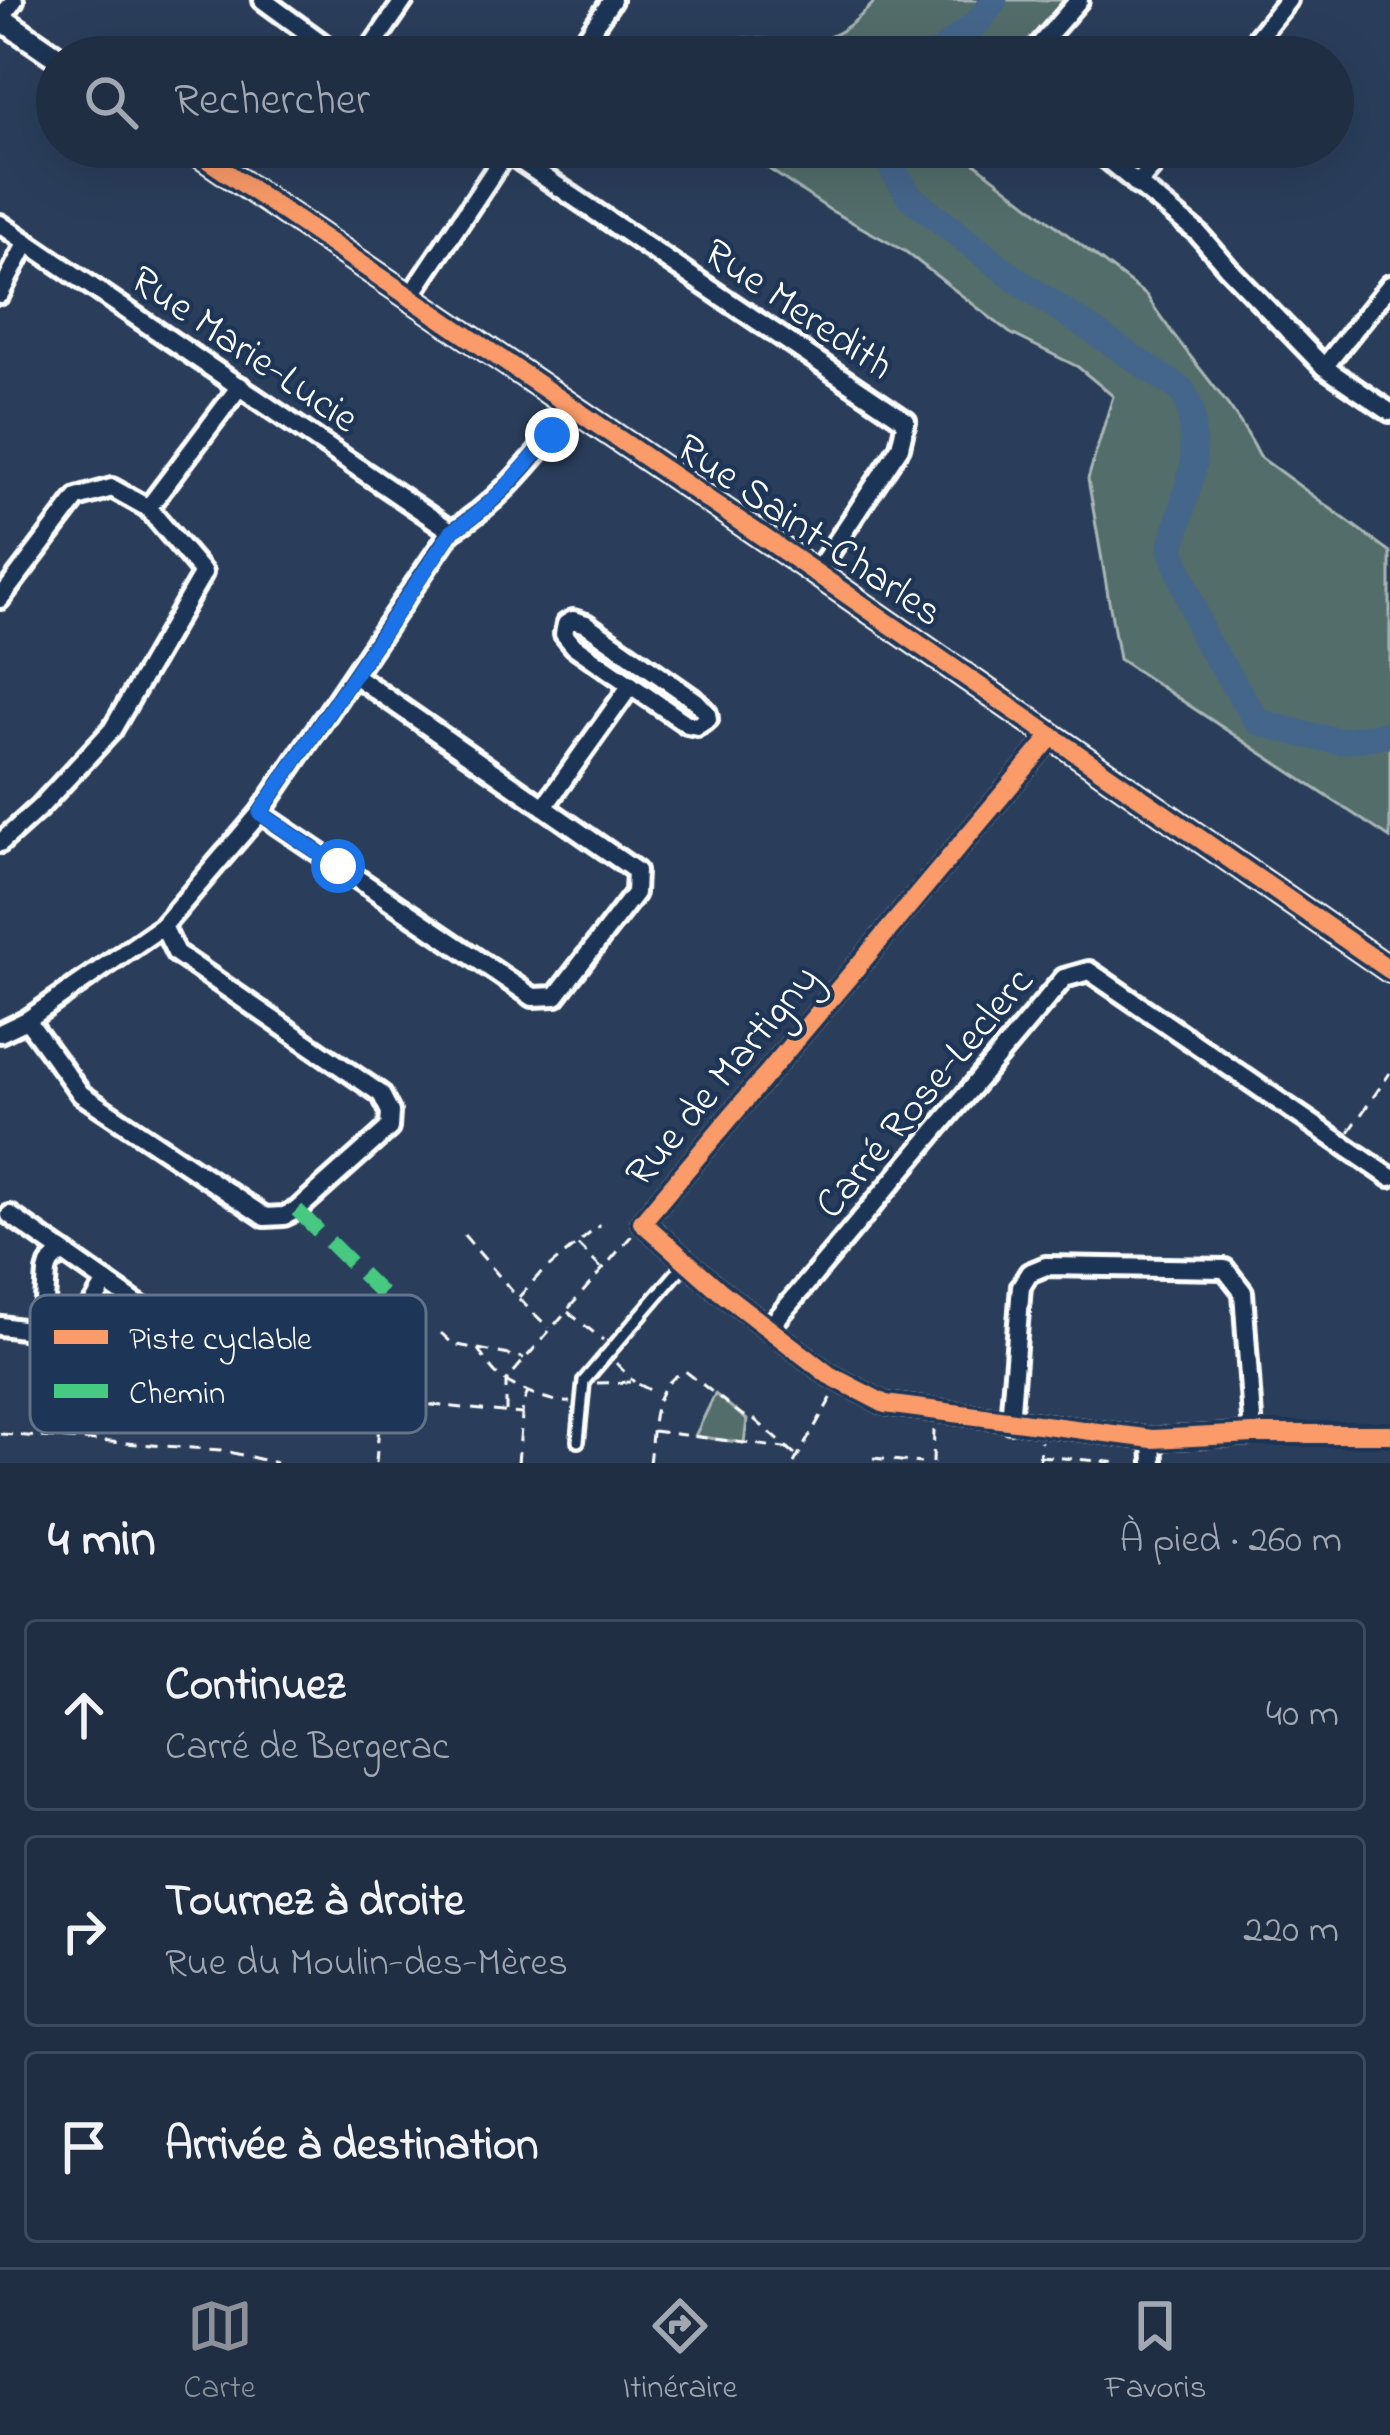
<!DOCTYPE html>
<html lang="fr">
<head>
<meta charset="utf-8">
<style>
  body { margin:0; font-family:"Indie Flower",sans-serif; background:#2d3a4f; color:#f1f3f6 }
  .stop { position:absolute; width:36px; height:36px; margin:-27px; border:9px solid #1a73e8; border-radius:50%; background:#fff }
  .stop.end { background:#1a73e8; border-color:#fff; box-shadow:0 3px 12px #0008 }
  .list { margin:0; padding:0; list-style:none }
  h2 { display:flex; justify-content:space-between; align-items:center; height:156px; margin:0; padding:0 48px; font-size:51px }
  h2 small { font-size:39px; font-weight:400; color:#a2a8b2 }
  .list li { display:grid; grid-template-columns:78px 1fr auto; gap:36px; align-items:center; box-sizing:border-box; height:192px; margin:0 24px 24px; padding:0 24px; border:3px solid #3d4a5d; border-radius:12px }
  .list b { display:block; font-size:45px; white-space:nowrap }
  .list p { margin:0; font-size:39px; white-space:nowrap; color:#a2a8b2 }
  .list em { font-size:39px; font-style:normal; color:#a2a8b2 }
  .icon { flex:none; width:66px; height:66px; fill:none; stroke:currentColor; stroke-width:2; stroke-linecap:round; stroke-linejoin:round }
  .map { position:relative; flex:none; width:1390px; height:1463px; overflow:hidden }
  .search { position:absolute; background:#202e44; box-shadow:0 12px 48px #0002; left:36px; right:36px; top:36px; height:132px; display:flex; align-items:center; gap:30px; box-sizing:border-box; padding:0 42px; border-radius:66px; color:#a2a8b2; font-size:45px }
  .sheet { height:804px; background:#202e44 }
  nav { display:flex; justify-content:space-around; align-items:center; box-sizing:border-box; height:168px; border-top:3px solid #3d4a5d; background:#202e44; font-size:33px; color:#a2a8b2 }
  nav a { display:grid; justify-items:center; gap:6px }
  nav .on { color:#8c9099 }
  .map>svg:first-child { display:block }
  .green { fill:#536d6a; stroke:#a9b6b4; stroke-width:3 }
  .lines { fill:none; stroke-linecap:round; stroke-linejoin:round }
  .river { stroke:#45668b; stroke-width:27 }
  .service-casing { stroke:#fff; stroke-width:18 }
  .minor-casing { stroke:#fff; stroke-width:26 }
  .tertiary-casing { stroke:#fff; stroke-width:30 }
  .path { stroke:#fff; stroke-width:3; stroke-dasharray:12 9; stroke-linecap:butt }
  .service { stroke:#1d3557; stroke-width:9 }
  .minor { stroke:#1d3557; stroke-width:16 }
  .tertiary { stroke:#1d3557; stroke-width:21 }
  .quiet { stroke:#46c982; stroke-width:15; stroke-dasharray:30 15; stroke-linecap:butt }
  .cycleway-casing { stroke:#1d3557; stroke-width:26 }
  .cycleway { stroke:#fa9b69; stroke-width:18 }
  .route { stroke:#1a73e8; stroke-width:15 }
  .labels { text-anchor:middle; stroke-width:9; stroke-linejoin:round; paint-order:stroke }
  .street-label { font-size:42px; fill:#fff; stroke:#1d3557 }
  .key { fill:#1d3557; stroke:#617289; stroke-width:3 }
  .key-label { font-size:33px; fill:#fff }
</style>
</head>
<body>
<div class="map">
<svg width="1390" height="1463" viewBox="0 0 1390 1463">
  <rect width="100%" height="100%" fill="#2a3e5b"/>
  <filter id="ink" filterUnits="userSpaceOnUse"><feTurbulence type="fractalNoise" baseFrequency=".00833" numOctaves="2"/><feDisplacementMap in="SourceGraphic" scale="24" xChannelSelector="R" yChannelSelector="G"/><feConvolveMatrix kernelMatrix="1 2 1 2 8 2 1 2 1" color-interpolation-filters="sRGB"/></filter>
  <g filter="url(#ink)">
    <g class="green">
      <path d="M 876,0 L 1079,0 L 1029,57 L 1003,57 L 968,44 L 958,57 L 735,57 L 745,38 C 810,41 829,53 876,0 Z"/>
      <path d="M 736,147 L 954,147 L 1147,296 C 1181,352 1231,398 1260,457 L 1390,552 L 1390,838 L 1119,659 L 1088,479 L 1113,396 L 1078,367 L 1010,333 L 906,252 L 830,210 Z"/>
      <polygon points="715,1394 747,1420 744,1443 695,1436"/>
    </g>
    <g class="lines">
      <g class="river">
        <polyline points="934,57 977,23 994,0"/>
        <polyline points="882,147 881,151 910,197 1018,281 1183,391 1191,411 1194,464 1171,549 1204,638 1258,722 1306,735 1340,741 1390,734"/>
      </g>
      <g class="service-casing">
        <polyline id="service" points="578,1441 584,1381 687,1261"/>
      </g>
      <g class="minor-casing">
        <g id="minor">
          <polyline points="263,0 341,57"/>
          <polyline points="0,20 14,0"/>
          <polyline points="365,57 404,0"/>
          <polyline points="573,57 612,0"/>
          <polyline points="1029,57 1079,0"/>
          <polyline points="1242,57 1288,0"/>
          <polyline points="1092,147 1198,233 1228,268 1324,367 1390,412"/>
          <polyline points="507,152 906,421 900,447 816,573"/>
          <polyline points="1137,185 1169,147"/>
          <polyline points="0,224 451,531"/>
          <polyline points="0,294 27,242"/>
          <polyline points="410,297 510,147"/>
          <polyline points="1324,367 1390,285"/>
          <polyline points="148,508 240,386"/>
          <polyline points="0,599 77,498 112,488 148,508 203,573 112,730 40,807 0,843"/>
          <polygon points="573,620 586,624 696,701 707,713 708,719 697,726 687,724 574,646 564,634 566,624"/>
          <polyline points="1051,737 642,1222 721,1292 829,1375 885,1404 1152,1439 1253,1434 1390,1434"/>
          <polyline points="544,807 631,685"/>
          <polyline points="260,813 533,997 556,996 635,893 636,871 354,675"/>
          <polyline points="27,1020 81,1094 265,1217 284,1216 297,1210 389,1128 390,1112 381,1094 176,953 163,926"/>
          <path d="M 0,1033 L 27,1020 L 163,926 L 260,813 L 451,531 C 502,501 536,454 573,410"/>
          <polyline points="10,1215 173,1329"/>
          <path d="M 0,1326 C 20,1328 50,1336 70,1328 C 86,1322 97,1296 106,1282"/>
          <polyline points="769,1328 1064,978 1089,971 1390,1177"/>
          <polyline points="43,1330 47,1272 49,1265 62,1252"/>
          <polyline points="1010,1422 1021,1286 1029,1273 1046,1266 1225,1269 1243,1292 1253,1434"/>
          <polyline points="1152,1439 1153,1463"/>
        </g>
      </g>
      <g class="tertiary-casing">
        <g id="tertiary">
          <polyline points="0,18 57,57"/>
          <polyline points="189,147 816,573 1390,970"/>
        </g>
      </g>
      <g class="path">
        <polyline points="1349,1132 1390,1073"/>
        <polyline points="464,1235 518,1298 549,1328"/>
        <polyline points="578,1245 601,1268"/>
        <polyline points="519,1297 538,1276 600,1225"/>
        <polyline points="568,1312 603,1340"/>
        <polyline points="441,1333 453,1344 524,1358"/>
        <path d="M 478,1349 C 483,1357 489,1367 496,1374 C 508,1386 553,1404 570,1402"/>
        <polyline points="616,1363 634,1382"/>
        <polyline points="597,1383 634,1382 656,1393"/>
        <polyline points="284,1390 522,1414"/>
        <polyline points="506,1411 506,1381 633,1234"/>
        <polyline points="653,1431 791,1449"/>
        <polyline points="0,1434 221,1450 276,1463"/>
        <polyline points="1039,1456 1121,1463"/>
        <polyline points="873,1458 921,1463"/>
        <polyline points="376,1463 381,1399"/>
        <polyline points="518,1463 523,1404 528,1392"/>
        <path d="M 649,1463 C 654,1429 649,1387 685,1371 L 742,1415 L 754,1419 L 797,1456"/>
        <polyline points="794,1463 834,1393"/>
        <polyline points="933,1463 934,1429"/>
        <polyline points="1039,1463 1041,1441"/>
      </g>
      <use href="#service" class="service"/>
      <use href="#minor" class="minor"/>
      <use href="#tertiary" class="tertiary"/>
      <g class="quiet">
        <polyline points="297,1210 388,1300"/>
        <polyline points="173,1329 284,1390"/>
      </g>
      <g class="cycleway-casing">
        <g id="cycleway">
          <polyline points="189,147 816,573 1390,970"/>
          <polyline points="1051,737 642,1222 721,1292 829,1375 885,1404 1152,1439 1253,1434 1390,1434"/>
        </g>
      </g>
      <use href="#cycleway" class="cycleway"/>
    </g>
  </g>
  <g class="lines" filter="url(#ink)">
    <path class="route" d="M 338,866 L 260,813 L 452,531 C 493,506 521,471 552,435"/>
  </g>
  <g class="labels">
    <g class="street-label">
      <text transform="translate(800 307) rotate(34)" y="15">Rue Meredith</text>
      <text transform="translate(246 347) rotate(34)" y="15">Rue Marie-Lucie</text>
      <text transform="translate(811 528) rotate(34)" y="15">Rue Saint-Charles</text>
      <text transform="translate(720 1074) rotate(-50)" y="15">Rue de Martigny</text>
      <text transform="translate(922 1091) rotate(-50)" y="15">Carré Rose-Leclerc</text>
    </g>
  </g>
  <rect x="30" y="1295" width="396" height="138" rx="18" class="key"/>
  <rect x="54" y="1330" width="54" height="14" fill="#fa9b69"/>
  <rect x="54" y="1384" width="54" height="14" fill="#46c982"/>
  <g class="key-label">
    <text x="129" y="1349">Piste cyclable</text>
    <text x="129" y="1403">Chemin</text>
  </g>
</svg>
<div class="stop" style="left:338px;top:866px"></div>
<div class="stop end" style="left:552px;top:435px"></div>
<div class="search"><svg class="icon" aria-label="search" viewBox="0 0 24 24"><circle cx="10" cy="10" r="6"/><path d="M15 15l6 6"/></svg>Rechercher</div>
</div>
<section class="sheet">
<h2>4 min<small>À pied · 260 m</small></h2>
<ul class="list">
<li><svg class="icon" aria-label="ahead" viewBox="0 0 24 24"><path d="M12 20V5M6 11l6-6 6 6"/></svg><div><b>Continuez</b><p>Carré de Bergerac</p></div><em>40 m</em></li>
<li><svg class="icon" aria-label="right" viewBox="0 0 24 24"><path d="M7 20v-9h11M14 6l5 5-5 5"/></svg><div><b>Tournez à droite</b><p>Rue du Moulin-des-Mères</p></div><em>220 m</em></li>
<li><svg class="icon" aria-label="arrive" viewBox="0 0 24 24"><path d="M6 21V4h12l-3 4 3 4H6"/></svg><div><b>Arrivée à destination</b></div></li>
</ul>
</section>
<nav>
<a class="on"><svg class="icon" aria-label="map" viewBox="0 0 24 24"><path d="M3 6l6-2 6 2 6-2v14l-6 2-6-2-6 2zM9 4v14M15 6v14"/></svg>Carte</a>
<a><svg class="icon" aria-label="directions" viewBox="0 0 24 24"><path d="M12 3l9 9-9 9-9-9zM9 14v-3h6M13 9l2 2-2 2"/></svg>Itinéraire</a>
<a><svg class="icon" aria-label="saved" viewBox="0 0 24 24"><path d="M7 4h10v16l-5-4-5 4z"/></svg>Favoris</a>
</nav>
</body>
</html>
